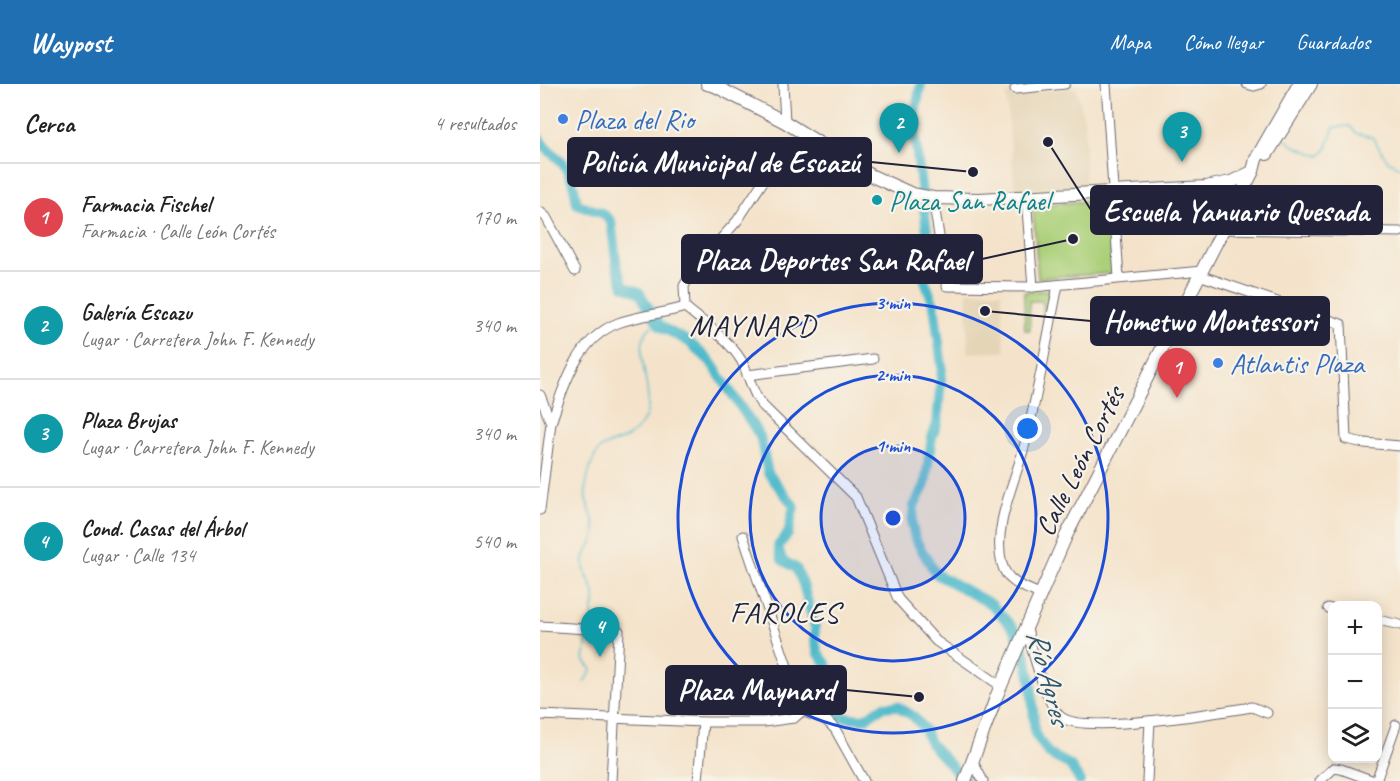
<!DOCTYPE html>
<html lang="es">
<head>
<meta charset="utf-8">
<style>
  body { margin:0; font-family:Caveat,sans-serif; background:#f6f6f6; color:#222 }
  .controls { position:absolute; right:18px; bottom:18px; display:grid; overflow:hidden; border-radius:12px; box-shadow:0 3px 15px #0003 }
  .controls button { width:54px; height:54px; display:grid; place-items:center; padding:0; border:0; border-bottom:2px solid #e0e0e0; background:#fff; color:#222; font:30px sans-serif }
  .you { position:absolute; left:488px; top:345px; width:21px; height:21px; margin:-15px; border:4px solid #fff; border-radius:50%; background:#1a73e8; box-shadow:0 0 0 9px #1a73e833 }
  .badge { display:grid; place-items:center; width:39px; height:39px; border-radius:50%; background:#1f6fb2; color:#fff; font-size:20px; font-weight:700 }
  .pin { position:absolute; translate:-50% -50px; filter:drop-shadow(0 2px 3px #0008) }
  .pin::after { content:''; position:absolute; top:32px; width:21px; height:18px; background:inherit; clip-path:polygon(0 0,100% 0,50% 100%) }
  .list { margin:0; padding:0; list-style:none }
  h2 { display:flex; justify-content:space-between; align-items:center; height:78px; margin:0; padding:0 24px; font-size:26px }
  h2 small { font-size:20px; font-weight:400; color:#767676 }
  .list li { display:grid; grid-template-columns:39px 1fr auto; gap:18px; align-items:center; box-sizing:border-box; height:108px; padding:0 24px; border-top:2px solid #e0e0e0 }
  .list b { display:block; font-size:22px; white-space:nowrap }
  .list p { margin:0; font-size:20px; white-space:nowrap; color:#767676 }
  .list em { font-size:20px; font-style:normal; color:#767676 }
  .icon { flex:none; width:33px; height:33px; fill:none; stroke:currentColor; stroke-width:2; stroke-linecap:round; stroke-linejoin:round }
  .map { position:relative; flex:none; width:860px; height:697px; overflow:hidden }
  header { display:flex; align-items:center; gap:36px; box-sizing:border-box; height:84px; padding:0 30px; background:#1f6fb2; color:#fff }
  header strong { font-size:28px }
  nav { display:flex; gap:33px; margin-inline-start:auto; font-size:21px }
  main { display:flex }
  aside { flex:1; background:#fff }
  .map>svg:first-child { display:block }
  .built { fill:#e5d5b7 }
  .green { fill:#acd079; stroke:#67795a; stroke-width:1.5 }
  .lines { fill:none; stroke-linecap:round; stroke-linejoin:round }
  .stream { stroke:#4eb9ca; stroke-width:1.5 }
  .river { stroke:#4eb9ca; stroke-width:10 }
  .minor-casing { stroke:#6c666d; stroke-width:11 }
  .major-casing { stroke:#6c666d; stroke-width:14 }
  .minor { stroke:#fff; stroke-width:9 }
  .major { stroke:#fff; stroke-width:12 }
  .ring { fill:none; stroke:#1d4ed8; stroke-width:3 }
  .shop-dot { fill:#3f7fe0; stroke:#f7f3e8; stroke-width:2 }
  .culture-dot { fill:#0f9aa8; stroke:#f7f3e8; stroke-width:2 }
  .labels { text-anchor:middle; stroke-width:4.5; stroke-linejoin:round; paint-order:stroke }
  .shop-label { font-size:28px; fill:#366cbe; stroke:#f7f3e8; text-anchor:start }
  .culture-label { font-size:28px; fill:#0d838f; stroke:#f7f3e8; text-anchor:start }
  .street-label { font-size:28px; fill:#22223b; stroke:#f7f3e8 }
  .neighbourhood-label { font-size:30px; letter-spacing:1.5px; fill:#22223b; stroke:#f7f3e8 }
  .water-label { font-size:30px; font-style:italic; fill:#31576d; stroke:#f7f3e8 }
  .centre { fill:#1d4ed8; stroke:#f7f3e8; stroke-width:3 }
  .ring-label { font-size:18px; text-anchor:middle; font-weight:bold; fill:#1d4ed8; stroke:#f7f3e8; stroke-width:4.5; stroke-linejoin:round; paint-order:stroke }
  .leader { fill:none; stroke:#22223b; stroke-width:2 }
  .callout-dot { fill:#22223b; stroke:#f7f3e8; stroke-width:2 }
  .callout { fill:#22223b; stroke:#22223b; stroke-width:2 }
  .callout-label { font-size:30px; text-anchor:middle; font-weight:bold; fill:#fff }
</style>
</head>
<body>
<header>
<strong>Waypost</strong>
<nav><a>Mapa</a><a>Cómo llegar</a><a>Guardados</a></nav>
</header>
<main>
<aside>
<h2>Cerca<small>4 resultados</small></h2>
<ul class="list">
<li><span class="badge" style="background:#e0444e">1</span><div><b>Farmacia Fischel</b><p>Farmacia · Calle León Cortés</p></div><em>170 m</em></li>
<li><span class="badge" style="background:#0f9aa8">2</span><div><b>Galería Escazu</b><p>Lugar · Carretera John F. Kennedy</p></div><em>340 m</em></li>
<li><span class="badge" style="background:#0f9aa8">3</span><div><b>Plaza Brujas</b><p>Lugar · Carretera John F. Kennedy</p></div><em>340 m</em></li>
<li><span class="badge" style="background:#0f9aa8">4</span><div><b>Cond. Casas del Árbol</b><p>Lugar · Calle 134</p></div><em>540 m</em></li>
</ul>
</aside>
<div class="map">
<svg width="860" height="697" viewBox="0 0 860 697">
  <rect width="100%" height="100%" fill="#f7f3e8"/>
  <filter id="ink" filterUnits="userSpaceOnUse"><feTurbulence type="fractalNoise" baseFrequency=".0167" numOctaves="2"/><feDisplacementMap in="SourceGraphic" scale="12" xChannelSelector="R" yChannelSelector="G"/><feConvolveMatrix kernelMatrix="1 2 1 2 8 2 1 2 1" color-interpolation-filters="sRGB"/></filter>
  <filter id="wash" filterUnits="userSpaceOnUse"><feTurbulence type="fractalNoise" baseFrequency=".008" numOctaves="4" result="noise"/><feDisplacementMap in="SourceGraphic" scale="24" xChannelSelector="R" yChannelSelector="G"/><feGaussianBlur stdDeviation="1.35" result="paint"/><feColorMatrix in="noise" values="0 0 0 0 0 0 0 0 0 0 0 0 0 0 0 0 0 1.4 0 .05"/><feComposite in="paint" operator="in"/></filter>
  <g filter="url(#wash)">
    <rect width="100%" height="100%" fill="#f4e3ca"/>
    <g class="built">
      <polygon points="536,4 545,38 545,102 475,107 466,10"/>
      <polygon points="427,208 461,208 465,268 428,269"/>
    </g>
    <g class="green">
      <polygon points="568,116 573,189 498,194 493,121"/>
      <polygon points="430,155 433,201 408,201 402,157"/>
      <polygon points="514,206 504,246 503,217 489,217 490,246 485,246 484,208"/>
    </g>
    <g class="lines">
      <g class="stream">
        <polyline points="743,53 754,62 780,72 786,66 794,43 810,42 816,49 832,53 848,77 860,83"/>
        <path d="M 50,542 C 51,530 57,517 53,505 C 49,495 42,486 44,475 C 46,464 57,457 55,445 C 54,435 49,425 46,415 C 44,403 49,385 54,374 C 60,361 67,361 79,357 C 93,353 106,338 108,324 C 111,303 94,265 107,247 C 109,244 114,241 117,238"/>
        <polyline points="44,598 52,586 44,576 48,549"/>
      </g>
      <g class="river">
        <polyline points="381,0 373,39 388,155 381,186 394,221 402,283 397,340 392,353 385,401 374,422 372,440 375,455 396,490 451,520 474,545 485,569 491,597 495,650 509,670 530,681 540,697"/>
        <path d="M 0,55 C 6,68 15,69 22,79 C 32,91 35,105 37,120 L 62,129 L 71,137 L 77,183 L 84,202 L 99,208 L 120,242 L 149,258 L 170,277 L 220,352 L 228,389 L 254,422 L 248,450 L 238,462 L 242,476 L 256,484 L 263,500 L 275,544 L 275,557 L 278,569 L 286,579 L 291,597 L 290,626 L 301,633 L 324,635 L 343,623 L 357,622 L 373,632 L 384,645 L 390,659 L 425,697"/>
      </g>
    </g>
  </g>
  <g filter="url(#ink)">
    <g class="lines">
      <g class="minor-casing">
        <g id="minor">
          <polyline points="243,0 245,38"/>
          <polyline points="566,0 579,194"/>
          <polyline points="707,0 714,2 721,0"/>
          <polyline points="475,5 525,0"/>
          <polyline points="486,112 493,203"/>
          <polyline points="393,114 407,202 493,203 662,187"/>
          <polyline points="0,128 6,133 35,187"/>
          <polyline points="682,145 860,148"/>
          <polyline points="659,191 801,240 806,355 824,359 860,362"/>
          <path d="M 145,223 C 164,239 188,255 201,276 C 209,290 211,307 221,320 L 316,413 L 358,515 L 396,557 L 461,602"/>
          <polyline points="145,223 144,202 153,186 197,137 228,90 243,71 267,51"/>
          <polyline points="207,291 333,275"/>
          <polyline points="0,311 11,339 0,426"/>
          <path d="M 11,339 C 24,301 37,255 78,239 C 99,231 123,230 145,223"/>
          <polyline points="203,452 262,627"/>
          <path d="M 500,510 C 484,503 467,499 462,480 C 452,444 475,398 484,363 C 498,310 507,255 518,201"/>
          <polyline points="788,524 792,525"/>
          <polyline points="838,536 860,541"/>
          <polyline points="0,542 79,547 71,697"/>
          <path d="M 487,543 C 490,561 507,623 521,633 C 543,651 679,628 712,623 L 727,629"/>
          <polyline points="262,627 286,636 295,645 324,697"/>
          <polyline points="0,631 163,638 224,638 254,634 262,627"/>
          <polyline points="433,678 443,697"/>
          <polyline points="158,697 163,638"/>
          <polyline points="607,697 610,637"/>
          <polyline points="780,697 794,684 801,685 834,697"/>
          <polyline points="836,697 856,641"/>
        </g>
      </g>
      <g class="major-casing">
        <g id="major">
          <polyline points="167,0 175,2 245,38 332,92 372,110 393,114 439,115 666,103 691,98 712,88"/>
          <polyline points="727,70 771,0"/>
          <polyline points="425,697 457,611 526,452 713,87 716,75 759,0"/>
        </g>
      </g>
      <use href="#minor" class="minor"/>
      <use href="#major" class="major"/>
    </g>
  </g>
  <circle cx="353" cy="434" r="72" fill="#1d4ed8" fill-opacity=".12"/>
  <g class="ring">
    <circle cx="353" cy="434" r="72"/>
    <circle cx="353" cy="434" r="143"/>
    <circle cx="353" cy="434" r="215"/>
  </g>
  <g class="shop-dot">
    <circle cx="23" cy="35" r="6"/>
    <circle cx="678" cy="279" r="6"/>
  </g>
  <circle class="culture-dot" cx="337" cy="116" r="6"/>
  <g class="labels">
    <g class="shop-label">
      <text x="35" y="45">Plaza del Rio</text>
      <text x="690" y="289">Atlantis Plaza</text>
    </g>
    <g class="culture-label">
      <text x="349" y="126">Plaza San Rafael</text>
    </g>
    <g class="street-label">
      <text transform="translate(539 377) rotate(-63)" y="10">Calle León Cortés</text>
    </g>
    <g class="neighbourhood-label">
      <text x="213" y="251">MAYNARD</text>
      <text x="245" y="538">FAROLES</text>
    </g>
    <g class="water-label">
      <text transform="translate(509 593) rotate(75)" y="10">Río Agres</text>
    </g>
  </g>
  <circle cx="353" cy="434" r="9" class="centre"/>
  <g class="ring-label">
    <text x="353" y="225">3 min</text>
    <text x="353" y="297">2 min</text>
    <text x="353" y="368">1 min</text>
  </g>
  <path class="leader" d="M433 88L331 78M508 58L551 126M533 155L442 175M445 227L551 237M379 613L306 606"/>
  <g class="callout-dot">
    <circle cx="433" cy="88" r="6"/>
    <circle cx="508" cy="58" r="6"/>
    <circle cx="533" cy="155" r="6"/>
    <circle cx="445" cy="227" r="6"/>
    <circle cx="379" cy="613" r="6"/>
  </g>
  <g class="callout">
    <rect x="28" y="54" width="303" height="48" rx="6"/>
    <rect x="551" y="102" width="291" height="48" rx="6"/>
    <rect x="142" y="151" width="300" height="48" rx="6"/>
    <rect x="551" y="213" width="238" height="48" rx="6"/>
    <rect x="126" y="582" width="180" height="48" rx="6"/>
  </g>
  <g class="callout-label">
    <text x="180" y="88">Policía Municipal de Escazú</text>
    <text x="696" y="137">Escuela Yanuario Quesada</text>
    <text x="292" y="186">Plaza Deportes San Rafael</text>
    <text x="670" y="247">Hometwo Montessori</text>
    <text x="216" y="616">Plaza Maynard</text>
  </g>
</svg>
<div class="controls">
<button>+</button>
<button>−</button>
<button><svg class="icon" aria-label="layers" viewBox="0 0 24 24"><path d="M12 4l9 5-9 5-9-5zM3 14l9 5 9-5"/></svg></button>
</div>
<div class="you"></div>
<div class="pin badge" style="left:637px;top:314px;background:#e0444e">1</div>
<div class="pin badge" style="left:359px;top:69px;background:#0f9aa8">2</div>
<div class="pin badge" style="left:642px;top:78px;background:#0f9aa8">3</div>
<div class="pin badge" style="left:60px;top:573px;background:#0f9aa8">4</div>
</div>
</main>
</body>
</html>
